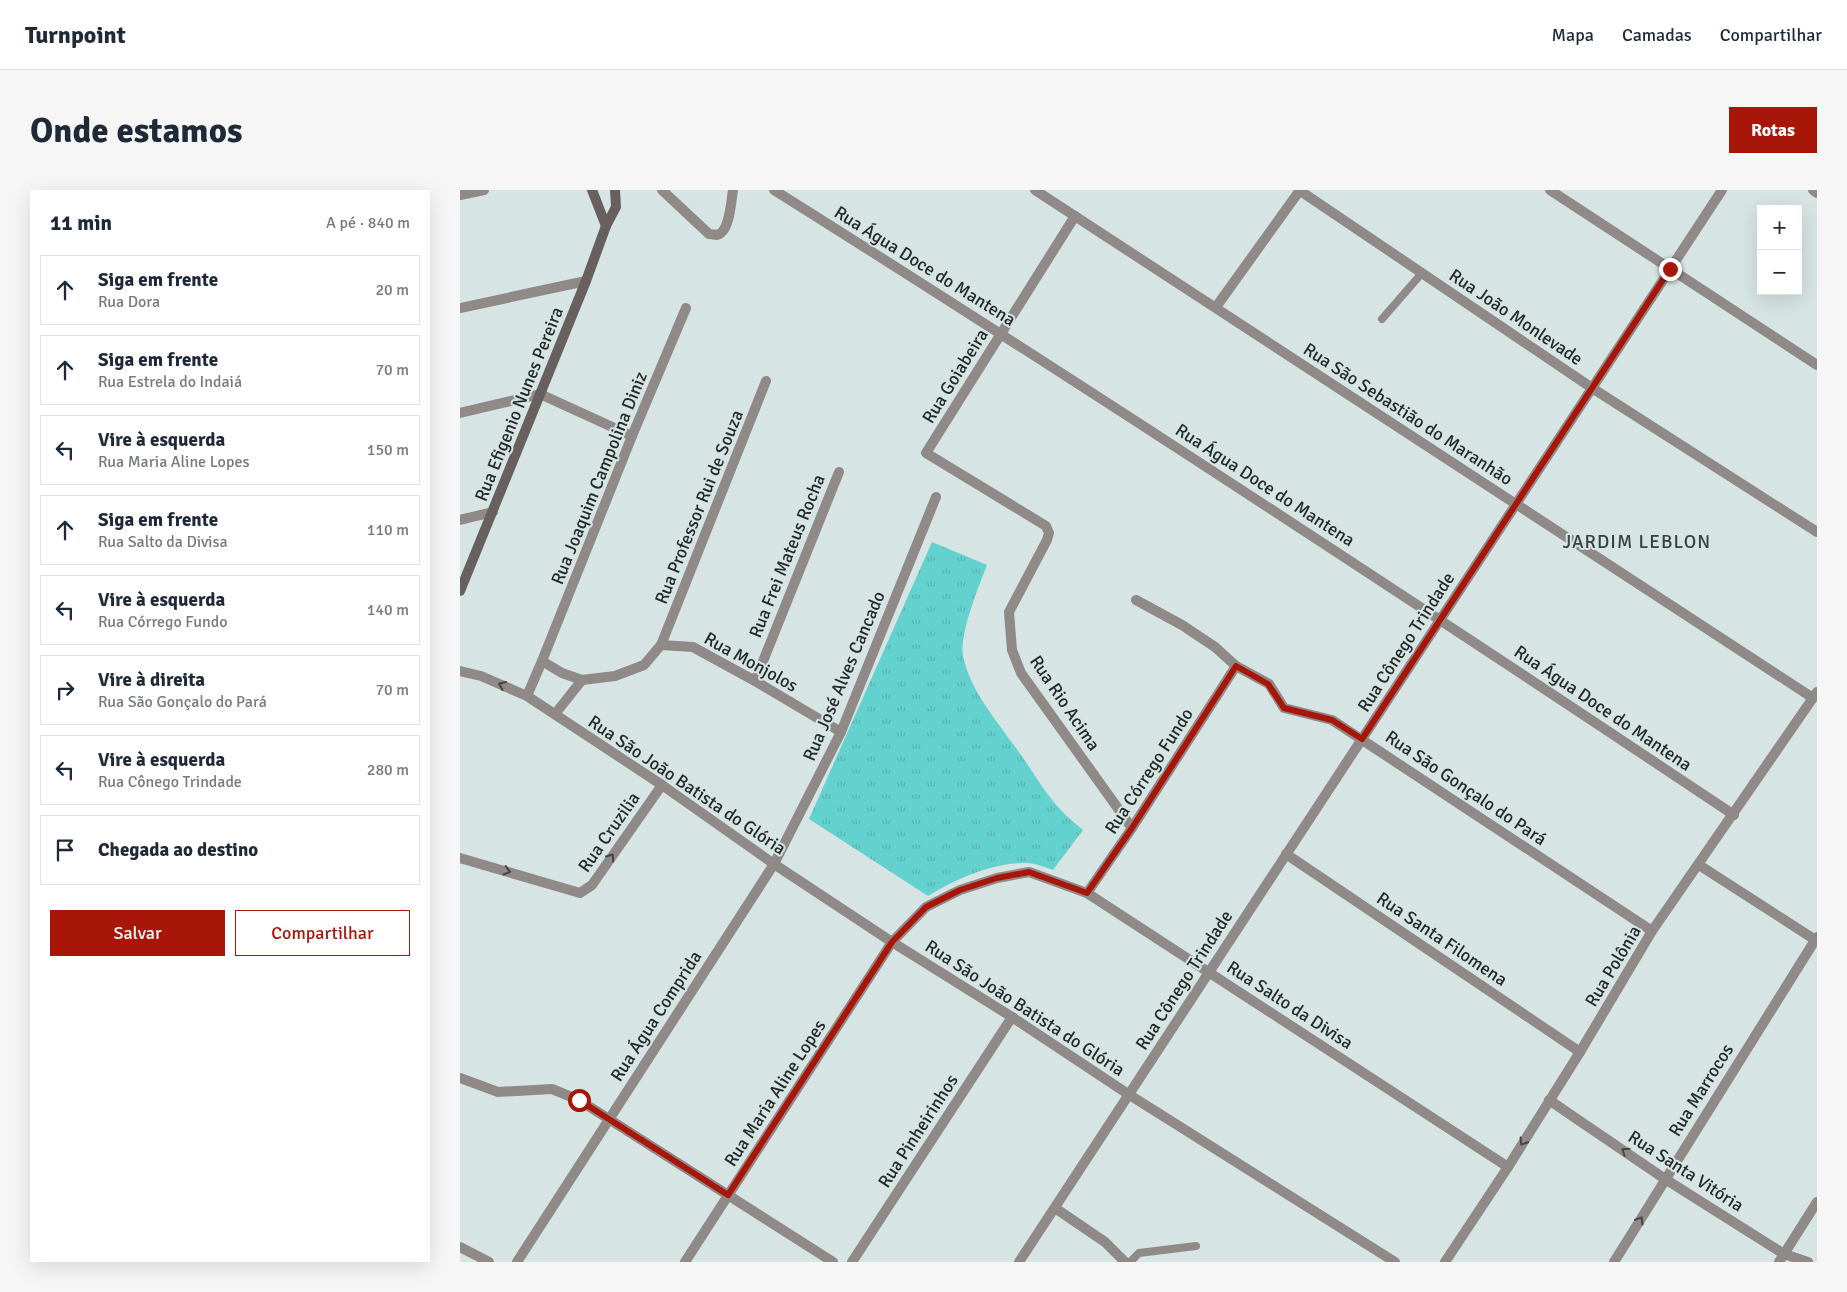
<!DOCTYPE html>
<html lang="pt">
<head>
<meta charset="utf-8">
<style>
  body { margin:0; font-family:Signika,sans-serif; background:#f6f6f7; color:#1f2937 }
  .controls { position:absolute; right:15px; top:15px; display:grid; overflow:hidden; border-radius:0px; box-shadow:0 5px 20px #0002 }
  .controls button { width:45px; height:45px; display:grid; place-items:center; padding:0; border:0; border-bottom:1px solid #e0e1e3; background:#fff; color:#1f2937; font:25px sans-serif }
  .stop { position:absolute; width:15px; height:15px; margin:-11px; border:4px solid #a8160a; border-radius:50%; background:#fff }
  .stop.end { background:#a8160a; border-color:#fff; box-shadow:0 1px 5px #0008 }
  .list { margin:0; padding:0; list-style:none }
  h2 { display:flex; justify-content:space-between; align-items:center; height:65px; margin:0; padding:0 20px; font-size:21px }
  h2 small { font-size:16px; font-weight:400; color:#747a83 }
  .list li { display:grid; grid-template-columns:32px 1fr auto; gap:15px; align-items:center; box-sizing:border-box; height:70px; margin:0 10px 10px; padding:0 10px; border:1px solid #e0e1e3; border-radius:0px }
  .list b { display:block; font-size:19px; white-space:nowrap }
  .list p { margin:0; font-size:16px; white-space:nowrap; color:#747a83 }
  .list em { font-size:16px; font-style:normal; color:#747a83 }
  .actions { display:flex; gap:10px; padding:15px 20px }
  .actions a { flex:1; padding:11px 0; border:1px solid #a8160a; border-radius:0px; text-align:center; font-size:18px; color:#a8160a }
  .actions .main { background:#a8160a; color:#fff }
  .icon { flex:none; width:28px; height:28px; fill:none; stroke:currentColor; stroke-width:2; stroke-linecap:round; stroke-linejoin:round }
  .map { position:relative; flex:none; width:1357px; height:1072px; overflow:hidden; border-radius:0px }
  header { display:flex; align-items:center; gap:30px; box-sizing:border-box; height:70px; padding:0 25px; background:#fff; border-bottom:1px solid #e0e1e3 }
  header strong { font-size:24px }
  nav { display:flex; gap:28px; margin-inline-start:auto; font-size:18px }
  .intro { display:flex; align-items:center; justify-content:space-between; box-sizing:border-box; height:120px; padding:0 30px }
  h1 { margin:0; font-size:35px }
  .button { padding:12px 22px; border-radius:0px; background:#a8160a; color:#fff; font-size:18px; font-weight:700 }
  main { display:flex; gap:30px; padding:0 30px }
  aside { flex:1; background:#fff; border-radius:0px; box-shadow:0 5px 20px #0002 }
  .map>svg:first-child { display:block }
  .park { fill:url(#park-tufts) }
  .lines { fill:none; stroke-linecap:round; stroke-linejoin:round }
  .lane { stroke:#8f8988; stroke-width:8 }
  .street { stroke:#8f8988; stroke-width:10 }
  .secondary { stroke:#68605f; stroke-width:10 }
  .oneway { stroke:#434645 }
  .route { stroke:#a8160a; stroke-width:6 }
  .labels { text-anchor:middle; stroke-width:4; stroke-linejoin:round; paint-order:stroke }
  .street-label { font-size:18px; fill:#232928; stroke:#d6e4e3 }
  .neighbourhood-label { font-size:19px; letter-spacing:1px; fill:#354040; stroke:#d6e4e3 }
</style>
</head>
<body>
<header>
<strong>Turnpoint</strong>
<nav><a>Mapa</a><a>Camadas</a><a>Compartilhar</a></nav>
</header>
<div class="intro"><h1>Onde estamos</h1><a class="button">Rotas</a></div>
<main>
<aside>
<h2>11 min<small>A pé · 840 m</small></h2>
<ul class="list">
<li><svg class="icon" aria-label="ahead" viewBox="0 0 24 24"><path d="M12 20V5M6 11l6-6 6 6"/></svg><div><b>Siga em frente</b><p>Rua Dora</p></div><em>20 m</em></li>
<li><svg class="icon" aria-label="ahead" viewBox="0 0 24 24"><path d="M12 20V5M6 11l6-6 6 6"/></svg><div><b>Siga em frente</b><p>Rua Estrela do Indaiá</p></div><em>70 m</em></li>
<li><svg class="icon" aria-label="left" viewBox="0 0 24 24"><path d="M17 20v-9H6M10 6l-5 5 5 5"/></svg><div><b>Vire à esquerda</b><p>Rua Maria Aline Lopes</p></div><em>150 m</em></li>
<li><svg class="icon" aria-label="ahead" viewBox="0 0 24 24"><path d="M12 20V5M6 11l6-6 6 6"/></svg><div><b>Siga em frente</b><p>Rua Salto da Divisa</p></div><em>110 m</em></li>
<li><svg class="icon" aria-label="left" viewBox="0 0 24 24"><path d="M17 20v-9H6M10 6l-5 5 5 5"/></svg><div><b>Vire à esquerda</b><p>Rua Córrego Fundo</p></div><em>140 m</em></li>
<li><svg class="icon" aria-label="right" viewBox="0 0 24 24"><path d="M7 20v-9h11M14 6l5 5-5 5"/></svg><div><b>Vire à direita</b><p>Rua São Gonçalo do Pará</p></div><em>70 m</em></li>
<li><svg class="icon" aria-label="left" viewBox="0 0 24 24"><path d="M17 20v-9H6M10 6l-5 5 5 5"/></svg><div><b>Vire à esquerda</b><p>Rua Cônego Trindade</p></div><em>280 m</em></li>
<li><svg class="icon" aria-label="arrive" viewBox="0 0 24 24"><path d="M6 21V4h12l-3 4 3 4H6"/></svg><div><b>Chegada ao destino</b></div></li>
</ul>
<div class="actions"><a class="main">Salvar</a><a>Compartilhar</a></div>
</aside>
<div class="map">
<svg width="1357" height="1072" viewBox="0 0 1357 1072">
  <defs>
    <pattern id="park-tufts" width="24" height="20" patternUnits="userSpaceOnUse" patternTransform="scale(1.25)"><rect width="24" height="20" fill="#63d1cd"/><path d="M3 7l-1-3M5 7V3M7 7l1-3M15 17l-1-3M17 17v-4M19 17l1-3" fill="none" stroke="#56b3b0"/></pattern>
  </defs>
  <rect width="100%" height="100%" fill="#d6e4e3"/>
  <path class="park" d="M 472,352 L 527,375 C 519,396 499,444 503,466 C 510,500 536,530 556,558 C 571,578 583,601 600,619 C 607,627 615,633 623,640 L 593,680 C 585,677 575,673 567,673 C 531,673 498,688 468,706 L 349,629 Z"/>
  <g class="lines">
    <g class="lane">
      <polyline points="922,129 962,83"/>
      <polyline points="670,1072 679,1063 736,1056"/>
    </g>
    <g class="street">
      <path d="M 202,0 L 249,44 C 250,44 257,45 257,45 C 270,42 271,11 273,0"/>
      <path d="M 314,0 C 637,203 956,413 1274,625"/>
      <polyline points="575,0 1353,508"/>
      <polyline points="839,0 1132,198 1357,342"/>
      <polyline points="1090,0 1357,175"/>
      <polyline points="1353,0 1357,3"/>
      <polyline points="0,5 24,0"/>
      <polyline points="615,26 466,263 586,336 589,343 587,350 549,422 552,460 561,483 672,638"/>
      <polyline points="756,117 840,0"/>
      <polyline points="0,118 126,91"/>
      <polyline points="0,223 80,204 172,246"/>
      <polyline points="0,330 33,322"/>
      <polyline points="676,410 722,435 755,457 776,476 809,494 824,518 872,530 1192,741"/>
      <polyline points="201,455 306,191"/>
      <polyline points="82,471 172,246 226,118"/>
      <polyline points="0,481 21,486 67,506 202,595 314,674 432,752 552,827 668,904 935,1072"/>
      <polyline points="295,491 379,282"/>
      <polyline points="67,506 82,471 102,483 122,490 155,486 184,475 201,455 233,457 295,491 381,542"/>
      <polyline points="95,524 122,490"/>
      <polyline points="826,664 1120,862"/>
      <polyline points="0,668 120,703 132,695 202,595"/>
      <polyline points="1239,675 1357,751"/>
      <polyline points="627,703 672,638 776,476"/>
      <polyline points="0,888 38,902 92,899 119,910 373,1072"/>
      <polyline points="1089,910 1205,989 1324,1064 1348,1072"/>
      <polyline points="595,1018 645,1052 665,1072"/>
      <polyline points="0,1057 29,1072"/>
      <polyline points="57,1072 314,674 381,542 476,307"/>
      <polyline points="225,1072 432,752 466,717 500,700 537,688 569,682 627,703 1048,977"/>
      <polyline points="392,1072 552,827"/>
      <polyline points="559,1072 1262,0"/>
      <polyline points="985,1072 1048,977 1120,862 1192,741 1357,502"/>
      <polyline points="1154,1072 1357,747"/>
      <polyline points="1319,1072 1357,1012"/>
    </g>
    <g class="secondary">
      <polyline points="132,0 146,36"/>
      <polyline points="0,401 126,91 146,36 156,17 155,0"/>
    </g>
  </g>
  <defs><path id="oneway-chevron" d="M-2-3.5L2.5 0L-2 3.5" fill="none" stroke-width="1.6" stroke-linecap="round" stroke-linejoin="round" transform="scale(1.25)"/></defs>
  <g class="oneway">
    <use href="#oneway-chevron" transform="translate(42 495) rotate(-156)"/>
    <use href="#oneway-chevron" transform="translate(151 667) rotate(-55)"/>
    <use href="#oneway-chevron" transform="translate(47 681) rotate(16)"/>
    <use href="#oneway-chevron" transform="translate(1063 952) rotate(122)"/>
    <use href="#oneway-chevron" transform="translate(1165 961) rotate(-146)"/>
    <use href="#oneway-chevron" transform="translate(1180 1030) rotate(-59)"/>
  </g>
  <g class="lines">
    <polyline class="route" points="119,910 268,1005 432,752 466,717 500,700 537,688 569,682 627,703 672,638 776,476 808,494 824,518 872,530 902,549 1210,79"/>
  </g>
  <g class="labels">
    <g class="street-label">
      <text transform="translate(465 76) rotate(32)" y="6">Rua Água Doce do Mantena</text>
      <text transform="translate(1056 127) rotate(34)" y="6">Rua João Monlevade</text>
      <text transform="translate(495 186) rotate(-58)" y="6">Rua Goiabeira</text>
      <text transform="translate(59 214) rotate(-68)" y="6">Rua Efigenio Nunes Pereira</text>
      <text transform="translate(948 224) rotate(33)" y="6">Rua São Sebastião do Maranhão</text>
      <text transform="translate(139 288) rotate(-68)" y="6">Rua Joaquim Campolina Diniz</text>
      <text transform="translate(805 295) rotate(33)" y="6">Rua Água Doce do Mantena</text>
      <text transform="translate(239 317) rotate(-68)" y="6">Rua Professor Rui de Souza</text>
      <text transform="translate(327 366) rotate(-68)" y="6">Rua Frei Mateus Rocha</text>
      <text transform="translate(946 452) rotate(-57)" y="6">Rua Cônego Trindade</text>
      <text transform="translate(291 472) rotate(29)" y="6">Rua Monjolos</text>
      <text transform="translate(384 486) rotate(-67)" y="6">Rua José Alves Cancado</text>
      <text transform="translate(605 513) rotate(56)" y="6">Rua Rio Acima</text>
      <text transform="translate(1143 518) rotate(34)" y="6">Rua Água Doce do Mantena</text>
      <text transform="translate(689 581) rotate(-57)" y="6">Rua Córrego Fundo</text>
      <text transform="translate(227 595) rotate(34)" y="6">Rua São João Batista do Glória</text>
      <text transform="translate(1006 598) rotate(34)" y="6">Rua São Gonçalo do Pará</text>
      <text transform="translate(149 642) rotate(-55)" y="6">Rua Cruzilia</text>
      <text transform="translate(982 749) rotate(34)" y="6">Rua Santa Filomena</text>
      <text transform="translate(1153 776) rotate(-59)" y="6">Rua Polônia</text>
      <text transform="translate(724 790) rotate(-57)" y="6">Rua Cônego Trindade</text>
      <text transform="translate(830 815) rotate(33)" y="6">Rua Salto da Divisa</text>
      <text transform="translate(565 818) rotate(33)" y="6">Rua São João Batista do Glória</text>
      <text transform="translate(196 826) rotate(-57)" y="6">Rua Água Comprida</text>
      <text transform="translate(1241 900) rotate(-58)" y="6">Rua Marrocos</text>
      <text transform="translate(315 903) rotate(-57)" y="6">Rua Maria Aline Lopes</text>
      <text transform="translate(458 941) rotate(-57)" y="6">Rua Pinheirinhos</text>
      <text transform="translate(1226 981) rotate(33)" y="6">Rua Santa Vitória</text>
    </g>
    <g class="neighbourhood-label">
      <text x="1177" y="358">JARDIM LEBLON</text>
    </g>
  </g>
</svg>
<div class="controls">
<button>+</button>
<button>−</button>
</div>
<div class="stop" style="left:119px;top:910px"></div>
<div class="stop end" style="left:1210px;top:79px"></div>
</div>
</main>
</body>
</html>
